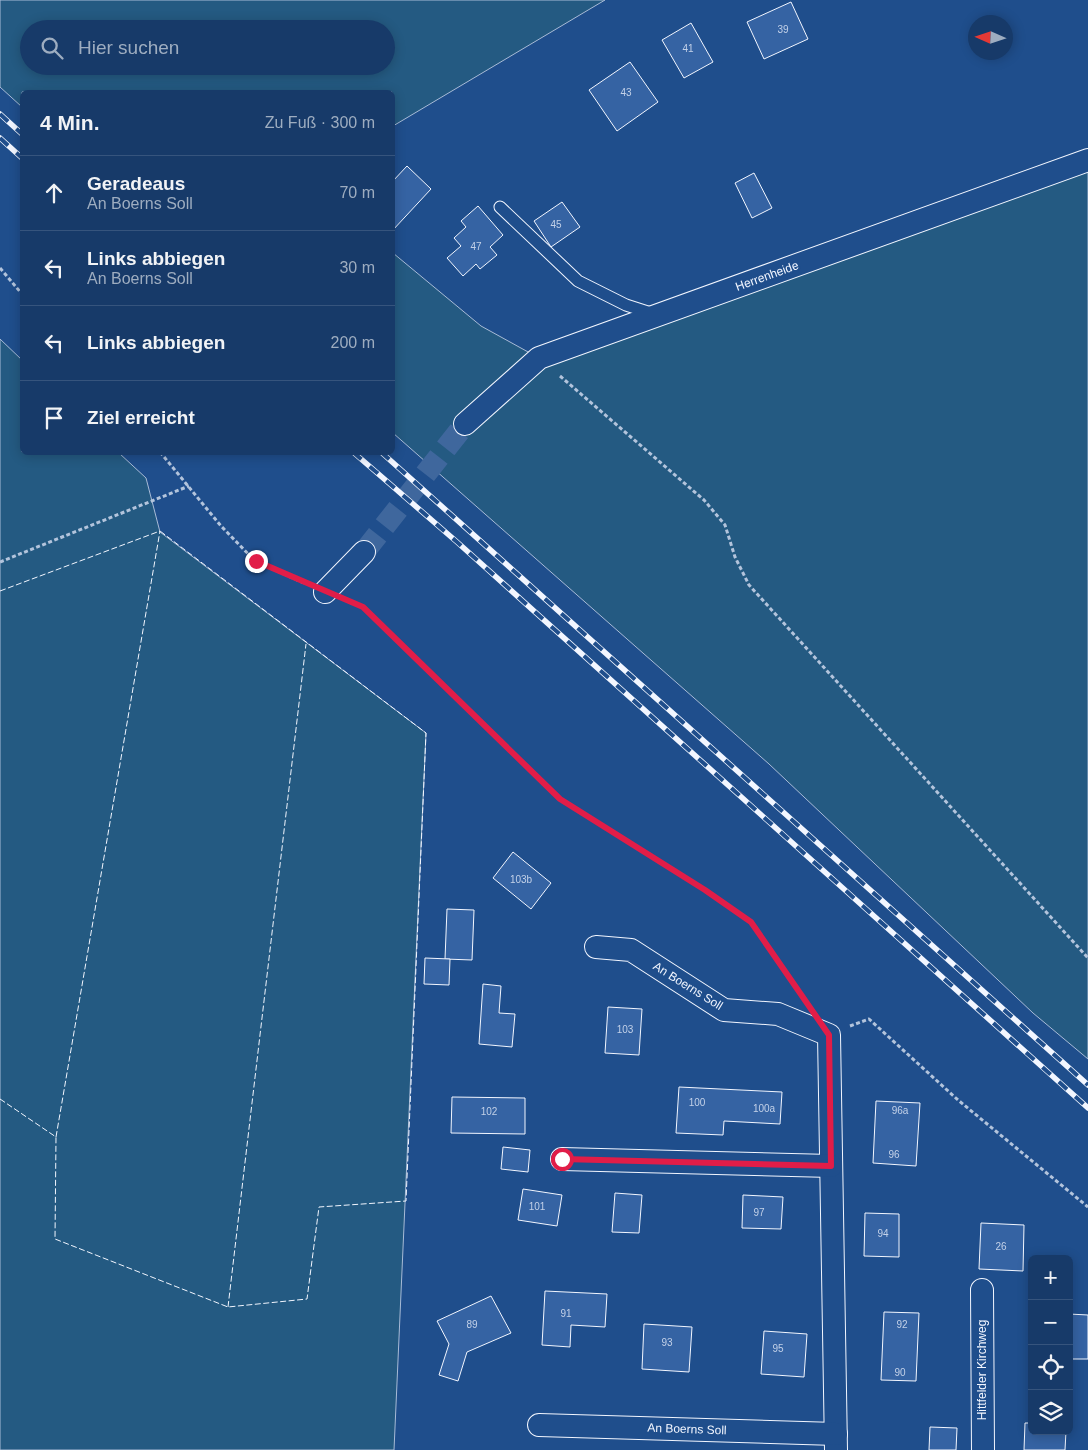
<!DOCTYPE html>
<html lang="de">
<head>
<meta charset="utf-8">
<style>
  body { margin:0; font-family:Helvetica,sans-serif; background:#244571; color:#f1f3f6 }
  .controls { position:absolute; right:15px; bottom:15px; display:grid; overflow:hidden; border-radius:8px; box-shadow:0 2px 12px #0003 }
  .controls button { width:45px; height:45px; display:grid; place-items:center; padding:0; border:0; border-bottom:1px solid #36547d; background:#173a69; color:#f1f3f6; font:25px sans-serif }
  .compass { position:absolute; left:968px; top:15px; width:45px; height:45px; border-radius:50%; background:#173a69; box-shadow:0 2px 12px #0003; rotate:273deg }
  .stop { position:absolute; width:15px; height:15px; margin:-11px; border:4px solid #e11d48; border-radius:50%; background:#fff }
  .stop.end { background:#e11d48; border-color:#fff; box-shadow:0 1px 5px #0008 }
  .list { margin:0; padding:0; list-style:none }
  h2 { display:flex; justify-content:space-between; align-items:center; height:65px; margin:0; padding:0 20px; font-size:21px }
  h2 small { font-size:16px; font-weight:400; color:#9eadc0 }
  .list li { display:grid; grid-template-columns:32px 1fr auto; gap:15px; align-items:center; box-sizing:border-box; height:75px; padding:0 20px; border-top:1px solid #36547d }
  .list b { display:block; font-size:19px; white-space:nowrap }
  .list p { margin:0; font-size:16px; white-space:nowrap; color:#9eadc0 }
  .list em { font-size:16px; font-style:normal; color:#9eadc0 }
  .icon { flex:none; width:28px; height:28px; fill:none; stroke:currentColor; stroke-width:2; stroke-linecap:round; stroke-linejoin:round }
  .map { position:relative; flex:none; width:1088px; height:1450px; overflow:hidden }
  .search { position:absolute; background:#173a69; box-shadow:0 2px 12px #0003; left:20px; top:20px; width:375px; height:55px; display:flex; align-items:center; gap:12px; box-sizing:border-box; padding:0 18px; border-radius:28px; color:#9eadc0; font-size:19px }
  .panel { position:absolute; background:#173a69; box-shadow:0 2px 12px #0003; left:20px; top:90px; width:375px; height:365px; border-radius:8px }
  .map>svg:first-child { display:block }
  .green { fill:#245a82; stroke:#a8bbd7; fill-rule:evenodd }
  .building { fill:#3563a3; stroke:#f2f6ff }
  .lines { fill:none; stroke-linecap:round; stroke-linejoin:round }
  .minor-tunnel { stroke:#3f679d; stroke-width:22; stroke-dasharray:22 11; stroke-linecap:butt }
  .service-casing { stroke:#f2f6ff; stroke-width:13 }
  .minor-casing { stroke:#f2f6ff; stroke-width:24 }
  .path { stroke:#b3c4dc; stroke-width:3; stroke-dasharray:4 2.5; stroke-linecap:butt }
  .service { stroke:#1f4e8c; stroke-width:11 }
  .minor { stroke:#1f4e8c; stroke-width:22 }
  .rail-casing { stroke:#f2f6ff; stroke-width:5.5 }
  .rail { stroke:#1f4e8c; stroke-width:4; stroke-dasharray:11; stroke-linecap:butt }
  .fence { stroke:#f2f6ff; stroke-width:1; stroke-dasharray:6 2.5; stroke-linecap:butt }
  .route { stroke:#e11d48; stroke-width:6 }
  .labels { text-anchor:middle; stroke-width:4; stroke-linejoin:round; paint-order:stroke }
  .number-label { font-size:10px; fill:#c3d1e8 }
  .street-label { font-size:12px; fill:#f2f6ff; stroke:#1f4e8c }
</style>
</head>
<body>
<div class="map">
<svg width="1088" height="1450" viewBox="0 0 1088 1450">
  <rect width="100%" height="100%" fill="#1f4e8c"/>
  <g class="green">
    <path d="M 0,0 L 605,0 L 393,126 L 392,92 L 22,92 L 22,107 L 0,87 ZM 29,29 L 386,29 L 386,66 L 29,66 Z"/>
    <polygon points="1088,160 1088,1059 1033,1013 769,764 393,433 393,253 481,326 539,358"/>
    <polygon points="0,339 22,360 22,452 119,453 146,478 160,532 426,733 394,1450 0,1450"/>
  </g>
  <g class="building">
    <polygon points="791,2 808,39 764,59 747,22"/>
    <polygon points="691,23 713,62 684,78 662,40"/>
    <polygon points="630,62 658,102 617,131 589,90"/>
    <polygon points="407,166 431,189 392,231 392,182"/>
    <polygon points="754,173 772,208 752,218 735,183"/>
    <polygon points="562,202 580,227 551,247 534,221"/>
    <polygon points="478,206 503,235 490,247 497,255 480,269 476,264 463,276 447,258 461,246 454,238 466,227 461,221"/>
    <polygon points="513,852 551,883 531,909 493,878"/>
    <polygon points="447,909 474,910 472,960 445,959"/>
    <polygon points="425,958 450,959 449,985 424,984"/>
    <polygon points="483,984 501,986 499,1013 515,1014 512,1047 479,1044"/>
    <polygon points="608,1007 642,1009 639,1055 605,1053"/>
    <polygon points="679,1087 782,1092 780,1124 724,1121 723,1135 676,1133"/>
    <polygon points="452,1097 525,1098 525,1134 451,1133"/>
    <polygon points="876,1101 920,1103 916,1166 873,1163"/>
    <polygon points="503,1147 530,1150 528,1172 501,1169"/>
    <polygon points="523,1189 562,1195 557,1226 518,1220"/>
    <polygon points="615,1193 642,1195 639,1233 612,1232"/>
    <polygon points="743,1195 783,1197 781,1229 742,1228"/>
    <polygon points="865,1213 899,1214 899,1257 864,1256"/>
    <polygon points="981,1223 1024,1225 1023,1271 979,1269"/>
    <polygon points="545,1291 607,1294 605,1327 571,1325 570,1347 542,1345"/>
    <polygon points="491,1296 511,1333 467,1352 458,1381 439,1375 449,1344 437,1321"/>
    <polygon points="884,1312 919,1313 916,1381 881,1380"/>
    <polygon points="1069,1314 1088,1315 1088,1359 1069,1359"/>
    <polygon points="644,1324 692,1327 689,1372 642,1369"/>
    <polygon points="764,1331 807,1334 804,1377 761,1374"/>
    <polygon points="1025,1423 1032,1423 1032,1431 1066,1431 1065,1450 1024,1450"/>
    <polygon points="930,1427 957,1428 956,1450 929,1450"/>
  </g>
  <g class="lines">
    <polyline class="minor-tunnel" points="364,552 465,424"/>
    <g class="service-casing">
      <polyline id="service" points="500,207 578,281 626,305 654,314"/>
    </g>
    <g class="minor-casing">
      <g id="minor">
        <polyline points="465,424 539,358 1088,160"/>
        <polyline points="325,592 364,552"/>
        <polyline points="596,947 631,950 724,1010 778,1014 829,1035 836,1450"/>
        <polyline points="562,1159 831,1166"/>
        <polyline points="982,1290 983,1450"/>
        <polyline points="539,1425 836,1434"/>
      </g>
    </g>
    <g class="path">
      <polyline points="0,268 22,294"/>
      <polyline points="560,376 704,500 725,525 735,557 749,585 1088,958"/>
      <polyline points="160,452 221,526 255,561 304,583"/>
      <polyline points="0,562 189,486"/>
      <polyline points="349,602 363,607 560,799 705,890 751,922 804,999"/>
      <polyline points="850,1026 869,1019 958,1100 1088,1207"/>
    </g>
    <use href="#service" class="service"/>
    <use href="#minor" class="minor"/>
    <g class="rail-casing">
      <g id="rail">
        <polyline points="0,114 22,134"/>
        <polyline points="0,138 22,158"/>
        <polyline points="353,452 457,542 1088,1108"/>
        <polyline points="381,452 1088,1085"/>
      </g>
    </g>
    <use href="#rail" class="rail"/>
    <g class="fence">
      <polyline points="0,591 160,531"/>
      <polyline points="0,1099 56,1137 55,1239 228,1307 307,1299 319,1207 406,1201 426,733 160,531"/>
      <polyline points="56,1137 160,531"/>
      <polyline points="228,1307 306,644"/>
    </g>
  </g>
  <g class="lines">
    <polyline class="route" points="256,561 363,607 560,799 705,890 751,922 829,1035 831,1166 562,1159"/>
  </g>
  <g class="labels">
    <g class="number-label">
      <text x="783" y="33">39</text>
      <text x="688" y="52">41</text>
      <text x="626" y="96">43</text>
      <text x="556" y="228">45</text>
      <text x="476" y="250">47</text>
      <text x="521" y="883">103b</text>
      <text x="625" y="1033">103</text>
      <text x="697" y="1106">100</text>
      <text x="764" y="1112">100a</text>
      <text x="900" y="1114">96a</text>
      <text x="489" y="1115">102</text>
      <text x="894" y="1158">96</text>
      <text x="537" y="1210">101</text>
      <text x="759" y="1216">97</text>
      <text x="883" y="1237">94</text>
      <text x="1001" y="1250">26</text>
      <text x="566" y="1317">91</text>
      <text x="472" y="1328">89</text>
      <text x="902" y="1328">92</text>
      <text x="667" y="1346">93</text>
      <text x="778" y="1352">95</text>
      <text x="900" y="1376">90</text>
    </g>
    <g class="street-label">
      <text transform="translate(767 276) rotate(-20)" y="4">Herrenheide</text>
      <text transform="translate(688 986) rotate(32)" y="4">An Boerns Soll</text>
      <text transform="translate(982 1370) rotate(-90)" y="4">Hittfelder Kirchweg</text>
      <text transform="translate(687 1429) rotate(2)" y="4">An Boerns Soll</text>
    </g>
  </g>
</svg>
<div class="controls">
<button>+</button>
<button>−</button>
<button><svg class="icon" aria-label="locate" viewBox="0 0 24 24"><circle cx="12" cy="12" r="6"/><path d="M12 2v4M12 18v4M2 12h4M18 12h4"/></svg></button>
<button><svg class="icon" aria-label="layers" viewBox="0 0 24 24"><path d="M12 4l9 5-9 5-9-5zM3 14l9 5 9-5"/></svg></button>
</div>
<svg class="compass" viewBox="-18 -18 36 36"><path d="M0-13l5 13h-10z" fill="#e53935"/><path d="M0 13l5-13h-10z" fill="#9eadc0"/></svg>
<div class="stop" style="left:562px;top:1159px"></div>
<div class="stop end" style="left:256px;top:561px"></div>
<div class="search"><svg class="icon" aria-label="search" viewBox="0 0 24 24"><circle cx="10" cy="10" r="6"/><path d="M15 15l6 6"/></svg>Hier suchen</div>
<section class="panel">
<h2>4 Min.<small>Zu Fuß · 300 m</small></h2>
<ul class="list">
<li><svg class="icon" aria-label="ahead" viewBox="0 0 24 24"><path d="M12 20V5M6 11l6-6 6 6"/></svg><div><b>Geradeaus</b><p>An Boerns Soll</p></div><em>70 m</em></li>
<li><svg class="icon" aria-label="left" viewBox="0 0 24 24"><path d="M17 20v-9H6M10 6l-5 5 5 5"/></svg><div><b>Links abbiegen</b><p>An Boerns Soll</p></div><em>30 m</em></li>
<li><svg class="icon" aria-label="left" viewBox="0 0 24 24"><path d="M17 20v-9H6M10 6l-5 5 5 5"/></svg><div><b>Links abbiegen</b></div><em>200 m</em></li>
<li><svg class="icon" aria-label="arrive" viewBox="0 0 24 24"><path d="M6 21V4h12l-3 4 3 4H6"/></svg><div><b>Ziel erreicht</b></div></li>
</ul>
</section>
</div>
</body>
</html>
